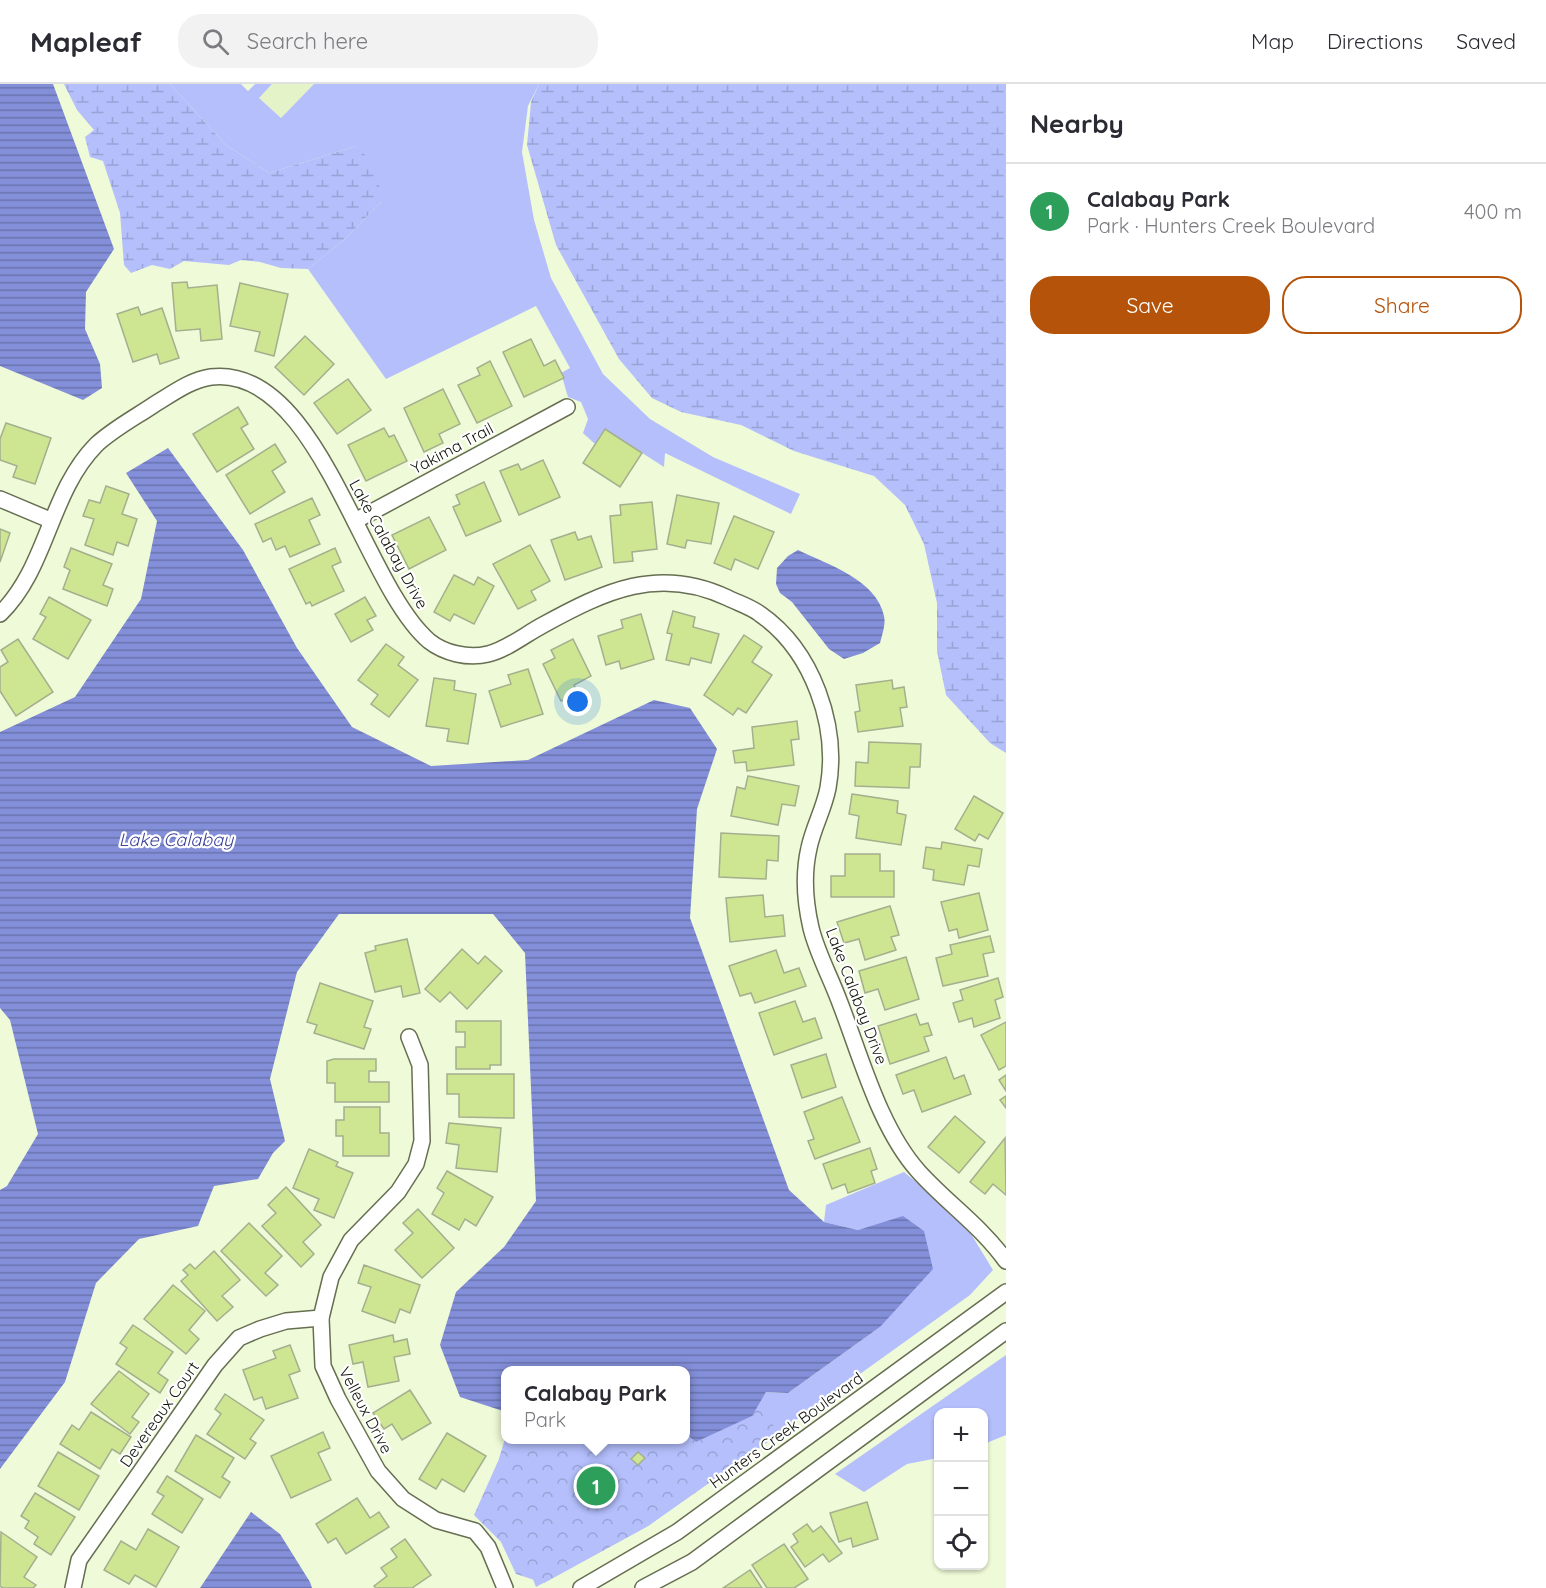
<!DOCTYPE html>
<html lang="en">
<head>
<meta charset="utf-8">
<style>
  body { margin:0; font-family:Quicksand,sans-serif; background:#f2f2f3; color:#2b2b33 }
  .controls { position:absolute; right:18px; bottom:18px; display:grid; overflow:hidden; border-radius:12px; box-shadow:0 2px 4px #0004 }
  .controls button { width:54px; height:54px; display:grid; place-items:center; padding:0; border:0; border-bottom:2px solid #e1e1e2; background:#fff; color:#2b2b33; font:30px sans-serif }
  .you { position:absolute; left:578px; top:618px; width:21px; height:21px; margin:-15px; border:4px solid #fff; border-radius:50%; background:#1a73e8; box-shadow:0 0 0 9px #1a73e833 }
  .badge { display:grid; place-items:center; width:39px; height:39px; border-radius:50%; background:#b45309; color:#fff; font-size:20px; font-weight:700 }
  .pin { position:absolute; translate:-50% -50%; border:3px solid #fff; box-shadow:0 2px 6px #0006 }
  .popup { position:absolute; left:501px; top:1282px; width:189px; height:78px; box-sizing:border-box; display:grid; place-content:center; border-radius:12px; background:#fff; filter:drop-shadow(0 2px 4px #0005); font-size:20px; white-space:nowrap; color:#7c7c81 }
  .popup b { font-size:22px; color:#2b2b33 }
  .popup::after { content:''; position:absolute; left:50%; top:100%; margin-left:-12px; border:12px solid transparent; border-top-color:#fff }
  .list { margin:0; padding:0; list-style:none }
  h2 { display:flex; justify-content:space-between; align-items:center; height:78px; margin:0; padding:0 24px; font-size:26px }
  h2 small { font-size:20px; font-weight:400; color:#7c7c81 }
  .list li { display:grid; grid-template-columns:39px 1fr auto; gap:18px; align-items:center; box-sizing:border-box; height:96px; padding:0 24px; border-top:2px solid #e1e1e2 }
  .list b { display:block; font-size:22px; white-space:nowrap }
  .list p { margin:0; font-size:20px; white-space:nowrap; color:#7c7c81 }
  .list em { font-size:20px; font-style:normal; color:#7c7c81 }
  .actions { display:flex; gap:12px; padding:18px 24px }
  .actions a { flex:1; padding:14px 0; border:2px solid #b45309; border-radius:24px; text-align:center; font-size:21px; color:#b45309 }
  .actions .main { background:#b45309; color:#fff }
  .icon { flex:none; width:33px; height:33px; fill:none; stroke:currentColor; stroke-width:2; stroke-linecap:round; stroke-linejoin:round }
  .map { position:relative; flex:none; width:1006px; height:1504px; overflow:hidden }
  header { display:flex; align-items:center; gap:36px; box-sizing:border-box; height:84px; padding:0 30px; background:#fff; border-bottom:2px solid #e1e1e2 }
  header strong { font-size:28px }
  nav { display:flex; gap:33px; margin-inline-start:auto; font-size:21px }
  .search { width:420px; height:54px; background:#f2f2f3; display:flex; align-items:center; gap:15px; box-sizing:border-box; padding:0 21px; border-radius:24px; color:#7c7c81; font-size:22px }
  main { display:flex }
  aside { flex:1; background:#fff }
  .map>svg:first-child { display:block }
  .built { fill:#e5f3c9 }
  .green { fill:#b4bffc }
  .forest { fill:url(#forest-crowns) }
  .wetland { fill:url(#wetland-marsh) }
  .water { fill:url(#water-rules) }
  .building { fill:#cee692; stroke:#a4af8e; stroke-width:1.5 }
  .lines { fill:none; stroke-linecap:round; stroke-linejoin:round }
  .minor-casing { stroke:#666f51; stroke-width:18 }
  .minor { stroke:#fff; stroke-width:15 }
  .labels { text-anchor:middle; stroke-width:4.5; stroke-linejoin:round; paint-order:stroke }
  .street-label { font-size:16px; fill:#0f1207; stroke:#fff }
  .water-label { font-size:18px; font-style:italic; fill:#3f439c; stroke:#fff }
</style>
</head>
<body>
<header>
<strong>Mapleaf</strong>
<div class="search"><svg class="icon" aria-label="search" viewBox="0 0 24 24"><circle cx="10" cy="10" r="6"/><path d="M15 15l6 6"/></svg>Search here</div>
<nav><a>Map</a><a>Directions</a><a>Saved</a></nav>
</header>
<main>
<div class="map">
<svg width="1006" height="1504" viewBox="0 0 1006 1504">
  <defs>
    <pattern id="forest-crowns" width="20" height="18" patternUnits="userSpaceOnUse" patternTransform="scale(1.5)"><rect width="20" height="18" fill="#b4bffc"/><path d="M2 6a3 3 0 1 1 6 0M12 15a3 3 0 1 1 6 0" fill="none" stroke="#9aa3d6"/></pattern>
    <pattern id="wetland-marsh" width="20" height="14" patternUnits="userSpaceOnUse" patternTransform="scale(1.5)"><rect width="20" height="14" fill="#b4bffc"/><path d="M1 5h8M5 5V1M11 12h8M15 12V8" fill="none" stroke="#9aa3d6"/></pattern>
    <pattern id="water-rules" width="6" height="5" patternUnits="userSpaceOnUse" patternTransform="scale(1.5)"><rect width="6" height="5" fill="#848fd9"/><path d="M0 2.5h6" fill="none" stroke="#6a73ae"/></pattern>
  </defs>
  <rect width="100%" height="100%" fill="#effad8"/>
  <polygon class="built" points="272,0 314,0 281,34 259,14"/>
  <g class="green">
    <polygon points="170,0 241,0 248,7 255,0 272,0 259,14 281,34 314,0 539,0 528,22 522,68 534,136 551,194 603,290 650,335 713,373 800,410 791,430 665,369 664,383 605,345 595,360 583,349 588,335 581,318 568,313 561,289 570,284 536,222 386,295 308,185 344,156 381,118 356,62 269,89 226,61"/>
    <polygon points="904,1088 942,1119 971,1150 993,1186 970,1211 648,1442 536,1503 509,1435 499,1375 506,1352 506,1356 686,1356 686,1350 696,1358 751,1332 766,1308 788,1309 880,1243 903,1133 858,1146 824,1138 826,1121"/>
    <polygon points="1006,1271 1006,1351 984,1360 984,1328 939,1328 938,1374 907,1380 864,1408 835,1390"/>
  </g>
  <polygon class="forest" points="759,1320 779,1350 648,1442 544,1499 516,1490 501,1458 474,1431 499,1375 506,1352 506,1356 686,1356 686,1350 696,1358 751,1332"/>
  <g class="wetland">
    <polygon points="64,0 170,0 226,61 269,89 356,62 377,83 381,118 344,156 308,185 281,184 260,178 241,176 229,181 184,177 170,185 152,181 131,189 124,181 120,129 103,77 90,73 85,53 94,46 77,26"/>
    <polygon points="539,0 1006,0 1006,669 990,659 946,611 937,567 937,519 924,460 905,421 874,392 794,367 741,341 681,328 652,314 619,275 556,161 527,61 531,18"/>
  </g>
  <g class="water">
    <polygon points="0,0 53,0 114,165 86,208 85,245 100,280 102,304 83,316 0,282"/>
    <polygon points="168,364 243,466 297,564 352,643 431,682 528,676 654,616 690,624 717,665 697,725 690,834 789,1106 824,1138 858,1146 903,1132 924,1147 933,1185 880,1243 788,1309 766,1308 752,1332 696,1358 686,1350 686,1286 506,1286 506,1328 460,1313 440,1261 456,1208 504,1163 536,1117 525,869 493,830 339,830 297,888 270,995 285,1057 273,1069 258,1095 214,1102 198,1142 139,1155 96,1199 65,1298 0,1385 0,1106 7,1102 38,1050 10,936 0,924 0,648 75,613 141,515 157,437 126,389"/>
    <path d="M 798,466 C 827,480 877,496 884,532 C 886,540 882,551 880,559 L 863,569 L 844,575 L 829,565 L 792,518 L 780,509 L 776,500 L 777,484 L 788,472 Z"/>
    <polygon points="251,1428 280,1450 310,1498 312,1504 200,1504"/>
  </g>
  <g class="building">
    <polygon points="187,198 188,204 217,201 222,255 201,257 200,245 176,247 172,199"/>
    <polygon points="240,199 288,210 274,272 255,267 260,248 230,242"/>
    <polygon points="138,223 141,231 162,224 179,274 160,280 157,270 133,278 117,230"/>
    <polygon points="305,252 334,280 304,311 275,283"/>
    <polygon points="531,255 544,282 555,276 564,294 524,313 503,268"/>
    <polygon points="490,277 512,322 477,339 458,301 480,291 477,284"/>
    <polygon points="348,295 371,326 337,350 314,319"/>
    <polygon points="443,305 460,340 439,350 443,359 424,368 404,324"/>
    <polygon points="238,323 248,340 241,344 254,365 217,388 193,350"/>
    <polygon points="6,339 51,354 35,400 13,393 17,382 0,376 0,355"/>
    <polygon points="384,344 389,353 394,351 407,377 366,397 348,361"/>
    <polygon points="605,345 642,369 620,403 583,379"/>
    <polygon points="275,360 286,378 272,387 285,408 250,430 226,391"/>
    <polygon points="543,376 560,413 519,431 500,387 518,380 521,386"/>
    <polygon points="484,398 501,437 466,452 453,423 460,420 456,411"/>
    <polygon points="106,402 129,410 122,430 137,435 128,462 117,458 113,471 85,461 94,435 83,432 89,416 100,419"/>
    <polygon points="677,411 719,419 711,460 687,456 685,464 667,460"/>
    <polygon points="312,414 320,431 309,436 320,460 290,473 285,462 276,466 271,454 263,458 255,440"/>
    <polygon points="652,418 657,465 632,468 633,477 614,479 610,432 621,431 620,421"/>
    <polygon points="734,432 774,448 758,485 735,475 731,486 714,479"/>
    <polygon points="429,433 446,466 409,485 392,451"/>
    <polygon points="0,445 10,449 0,478"/>
    <polygon points="575,448 578,456 591,452 602,483 565,496 551,456"/>
    <polygon points="530,461 550,497 531,507 536,516 518,525 493,480"/>
    <polygon points="71,464 112,480 103,501 113,505 107,522 63,505 70,486 64,483"/>
    <polygon points="335,464 341,478 332,482 344,507 312,522 310,518 306,520 289,485"/>
    <polygon points="454,491 474,501 478,493 494,502 474,540 454,530 450,537 434,528"/>
    <polygon points="49,513 91,536 68,575 33,555 46,533 40,530"/>
    <polygon points="365,513 376,532 367,536 373,546 351,558 335,530"/>
    <polygon points="673,527 695,533 693,543 719,550 711,579 691,574 689,581 666,576 672,550 667,549"/>
    <polygon points="641,530 654,575 621,585 619,577 606,581 598,552 623,544 621,536"/>
    <polygon points="744,551 762,563 752,578 772,591 746,629 738,624 733,631 704,611"/>
    <polygon points="18,555 53,608 16,632 0,607 0,583 8,578 1,566"/>
    <polygon points="573,555 591,592 574,601 578,609 561,617 543,580 555,574 551,566"/>
    <polygon points="386,560 404,573 398,581 418,596 389,633 371,620 378,611 358,596"/>
    <polygon points="528,585 543,630 501,643 489,607 511,600 508,591"/>
    <polygon points="434,594 455,597 454,606 476,610 468,660 447,657 449,645 426,642"/>
    <polygon points="892,596 893,605 904,603 907,623 900,624 903,642 858,648 855,628 860,627 856,601"/>
    <polygon points="797,637 799,655 791,656 794,681 747,687 746,678 735,679 733,667 754,664 752,643"/>
    <polygon points="869,658 921,660 920,683 910,683 909,704 855,702 856,678 868,679"/>
    <polygon points="748,692 799,702 795,722 782,720 778,741 731,732 737,703 745,705"/>
    <polygon points="852,710 898,717 897,729 906,731 901,761 856,754 859,732 849,730"/>
    <polygon points="974,712 1003,729 988,755 979,750 975,757 955,745"/>
    <polygon points="721,749 779,752 778,777 767,776 766,795 719,793"/>
    <polygon points="942,758 982,765 979,783 968,781 964,801 933,796 934,786 923,784 926,763 941,765"/>
    <polygon points="845,770 880,770 880,787 894,787 894,813 831,813 831,792 845,792"/>
    <polygon points="979,809 988,846 959,854 957,845 949,847 941,818"/>
    <polygon points="763,811 765,833 783,831 785,852 730,858 726,814"/>
    <polygon points="890,822 899,851 891,853 896,866 865,876 859,855 844,859 837,838"/>
    <polygon points="990,852 994,868 983,870 988,892 943,902 936,874 952,870 950,861"/>
    <polygon points="407,855 420,909 403,913 401,902 375,908 365,869 376,866 375,862"/>
    <polygon points="462,865 478,880 485,872 502,887 467,925 450,908 440,918 425,905"/>
    <polygon points="776,866 784,889 799,884 806,902 755,919 751,909 740,912 729,882"/>
    <polygon points="906,873 919,915 885,926 878,905 865,909 859,887"/>
    <polygon points="998,894 1003,913 995,916 1000,934 974,943 972,934 959,938 953,919 963,916 960,906"/>
    <polygon points="320,899 373,917 364,943 371,945 364,965 314,949 317,941 307,938"/>
    <polygon points="795,917 803,938 815,934 822,954 774,971 759,929"/>
    <polygon points="916,930 920,941 928,939 932,951 924,953 929,967 890,980 878,942"/>
    <polygon points="456,937 501,937 501,981 490,981 490,985 456,985 456,963 465,963 465,948 456,948"/>
    <polygon points="1006,938 1006,982 999,986 981,951"/>
    <polygon points="826,970 836,1003 802,1014 791,981"/>
    <polygon points="946,973 954,995 964,991 971,1010 922,1028 914,1006 903,1010 896,991"/>
    <polygon points="334,975 376,975 376,987 369,987 369,998 389,998 389,1018 335,1018 335,999 327,999 327,977"/>
    <polygon points="447,990 514,990 514,1034 459,1033 459,1010 447,1010"/>
    <polygon points="1006,991 1006,1007 999,996"/>
    <polygon points="1006,1012 1006,1024 1000,1016"/>
    <polygon points="842,1013 860,1058 815,1075 808,1057 814,1055 804,1028"/>
    <polygon points="344,1023 380,1023 380,1049 389,1049 389,1072 343,1072 343,1052 336,1052 336,1036 344,1036"/>
    <polygon points="955,1032 985,1058 959,1089 928,1063"/>
    <polygon points="449,1039 501,1044 497,1088 456,1084 459,1061 446,1059"/>
    <polygon points="1005,1054 1006,1111 993,1100 985,1110 970,1098"/>
    <polygon points="870,1064 877,1085 871,1087 875,1099 848,1109 845,1100 832,1105 823,1080"/>
    <polygon points="309,1065 338,1078 336,1082 353,1089 334,1134 314,1126 319,1115 293,1104"/>
    <polygon points="447,1087 493,1113 476,1142 465,1135 459,1146 432,1130 444,1109 437,1104"/>
    <polygon points="286,1103 321,1141 303,1158 314,1170 301,1183 262,1142 276,1129 268,1121"/>
    <polygon points="418,1125 454,1164 422,1194 395,1166 413,1149 403,1139"/>
    <polygon points="249,1139 282,1172 265,1189 278,1201 266,1212 221,1167"/>
    <polygon points="214,1167 240,1196 222,1212 233,1223 217,1237 181,1197 188,1191 183,1186 190,1180 195,1185"/>
    <polygon points="364,1181 420,1201 410,1229 400,1225 395,1239 362,1227 371,1203 358,1199"/>
    <polygon points="173,1201 205,1227 189,1246 199,1255 186,1270 144,1235"/>
    <polygon points="133,1241 173,1268 158,1289 168,1296 160,1309 116,1280 127,1264 120,1259"/>
    <polygon points="393,1251 394,1258 407,1255 410,1270 394,1273 399,1297 368,1303 363,1278 353,1280 349,1261"/>
    <polygon points="290,1261 300,1287 289,1291 298,1314 266,1325 262,1313 254,1316 243,1286 276,1274 273,1267"/>
    <polygon points="119,1287 149,1310 132,1333 139,1338 130,1350 91,1320"/>
    <polygon points="410,1306 431,1339 402,1356 392,1340 384,1345 373,1329"/>
    <polygon points="225,1310 264,1336 250,1355 256,1359 245,1375 207,1350 221,1330 215,1325"/>
    <polygon points="91,1328 131,1353 120,1370 112,1365 100,1385 60,1360 72,1341 79,1346"/>
    <polygon points="323,1348 330,1364 318,1369 331,1396 291,1414 271,1372"/>
    <polygon points="447,1349 486,1372 464,1408 442,1395 436,1405 419,1395"/>
    <polygon points="196,1351 234,1374 222,1393 230,1398 220,1414 175,1387"/>
    <polygon points="58,1368 99,1392 79,1426 38,1402"/>
    <polygon points="638,1368 645,1374 638,1381 631,1375"/>
    <polygon points="167,1392 203,1415 182,1449 152,1430 164,1412 157,1408"/>
    <polygon points="35,1409 75,1433 51,1471 34,1460 38,1453 25,1444 29,1437 21,1432"/>
    <polygon points="357,1414 370,1434 379,1428 389,1443 346,1470 336,1454 328,1459 316,1440"/>
    <polygon points="867,1418 878,1455 853,1463 851,1454 839,1458 830,1429"/>
    <polygon points="807,1440 813,1448 821,1442 842,1469 829,1478 823,1470 805,1483 791,1463 798,1458 793,1450"/>
    <polygon points="148,1445 179,1463 156,1503 135,1491 129,1500 104,1486 121,1457 136,1466"/>
    <polygon points="1,1448 37,1473 24,1493 36,1501 33,1504 3,1504 0,1502"/>
    <polygon points="405,1455 431,1491 412,1504 376,1504 374,1502 387,1492 381,1484 397,1473 391,1465"/>
    <polygon points="784,1460 808,1495 794,1504 767,1504 752,1481"/>
    <polygon points="750,1486 762,1504 723,1504"/>
  </g>
  <g class="lines">
    <g class="minor-casing">
      <g id="minor">
        <polyline points="0,415 50,436"/>
        <polyline points="355,437 567,323"/>
        <path d="M 0,530 C 48,483 49,409 96,361 C 113,345 136,333 155,320 C 172,310 190,296 211,293 C 318,280 362,500 429,557 C 444,569 468,575 488,570 C 506,566 526,550 543,541 C 605,507 659,481 728,514 C 738,519 751,523 760,530 C 813,567 839,642 828,704 C 824,725 813,744 809,764 C 803,790 805,818 811,844 C 817,869 831,894 840,919 C 861,973 880,1045 919,1088 C 947,1119 981,1142 1006,1177"/>
        <polyline points="409,953 420,981 422,1057 416,1080 398,1108 351,1156 331,1193 321,1234 323,1282 338,1315 378,1387 403,1415 436,1436 475,1447 488,1463 505,1504"/>
        <polyline points="73,1504 79,1476 215,1281 239,1254 260,1245 286,1237 321,1234"/>
        <polyline points="581,1504 677,1448 1006,1208"/>
        <polyline points="643,1504 692,1478 1006,1247"/>
      </g>
    </g>
    <use href="#minor" class="minor"/>
  </g>
  <g class="labels">
    <g class="street-label">
      <text transform="translate(452 364) rotate(-28)" y="6">Yakima Trail</text>
      <text transform="translate(389 460) rotate(61)" y="6">Lake Calabay Drive</text>
      <text transform="translate(857 912) rotate(69)" y="6">Lake Calabay Drive</text>
      <text transform="translate(366 1326) rotate(62)" y="6">Velleux Drive</text>
      <text transform="translate(159 1330) rotate(-55)" y="6">Devereaux Court</text>
      <text transform="translate(786 1346) rotate(-36)" y="6">Hunters Creek Boulevard</text>
    </g>
    <g class="water-label">
      <text x="176" y="762">Lake Calabay</text>
    </g>
  </g>
</svg>
<div class="controls">
<button>+</button>
<button>−</button>
<button><svg class="icon" aria-label="locate" viewBox="0 0 24 24"><circle cx="12" cy="12" r="6"/><path d="M12 2v4M12 18v4M2 12h4M18 12h4"/></svg></button>
</div>
<div class="you"></div>
<div class="pin badge" style="left:596px;top:1402px;background:#2e9e5b">1</div>
<div class="popup"><b>Calabay Park</b>Park</div>
</div>
<aside>
<h2>Nearby<small></small></h2>
<ul class="list">
<li><span class="badge" style="background:#2e9e5b">1</span><div><b>Calabay Park</b><p>Park · Hunters Creek Boulevard</p></div><em>400 m</em></li>
</ul>
<div class="actions"><a class="main">Save</a><a>Share</a></div>
</aside>
</main>
</body>
</html>
